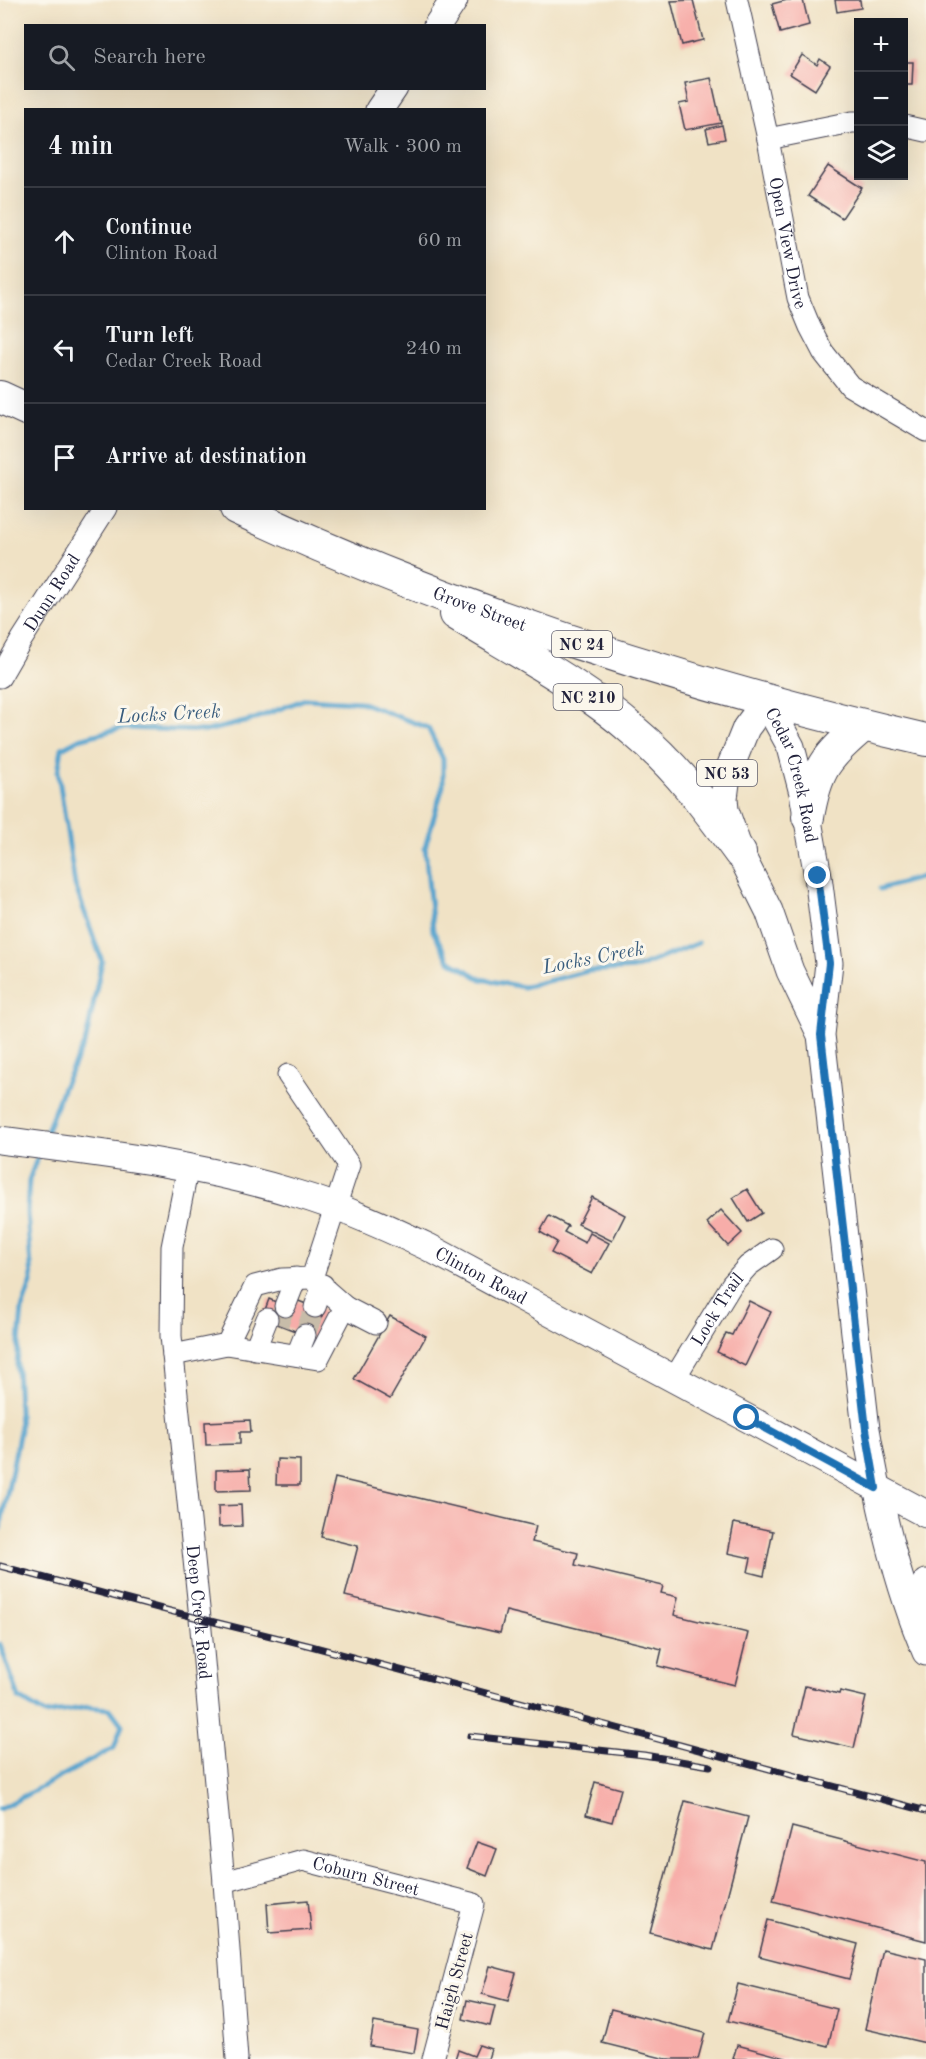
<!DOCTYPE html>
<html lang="en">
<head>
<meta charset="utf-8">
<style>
  body { margin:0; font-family:"Old Standard TT",serif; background:#242831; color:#f1f3f6 }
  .controls { position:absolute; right:18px; top:18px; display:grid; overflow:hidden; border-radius:0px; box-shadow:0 6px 24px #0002 }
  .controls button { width:54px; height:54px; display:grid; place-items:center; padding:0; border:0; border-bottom:2px solid #363941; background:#171b24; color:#f1f3f6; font:30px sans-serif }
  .stop { position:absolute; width:18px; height:18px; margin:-14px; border:4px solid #1f6fb2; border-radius:50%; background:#fff }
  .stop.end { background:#1f6fb2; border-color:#fff; box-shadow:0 2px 6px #0008 }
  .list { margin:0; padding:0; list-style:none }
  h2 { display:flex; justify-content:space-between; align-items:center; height:78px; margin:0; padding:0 24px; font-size:26px }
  h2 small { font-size:20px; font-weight:400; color:#9ea1a6 }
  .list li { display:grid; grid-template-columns:39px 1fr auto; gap:18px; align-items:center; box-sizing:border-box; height:108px; padding:0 24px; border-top:2px solid #363941 }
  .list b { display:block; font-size:22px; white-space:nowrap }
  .list p { margin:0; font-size:20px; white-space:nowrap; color:#9ea1a6 }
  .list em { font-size:20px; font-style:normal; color:#9ea1a6 }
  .icon { flex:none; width:33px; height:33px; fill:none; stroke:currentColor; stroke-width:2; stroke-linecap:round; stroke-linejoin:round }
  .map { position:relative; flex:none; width:926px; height:2059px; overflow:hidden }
  .search { position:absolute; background:#171b24; box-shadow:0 6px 24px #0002; left:24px; top:24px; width:462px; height:66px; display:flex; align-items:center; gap:15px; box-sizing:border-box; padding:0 21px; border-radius:0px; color:#9ea1a6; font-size:22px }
  .panel { position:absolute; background:#171b24; box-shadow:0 6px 24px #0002; left:24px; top:108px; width:462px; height:402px; border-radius:0px }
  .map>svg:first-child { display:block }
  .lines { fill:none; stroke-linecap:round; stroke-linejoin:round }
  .stream { stroke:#54a3cd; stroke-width:5 }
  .building { fill:#f7ada9 }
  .minor-tunnel { stroke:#c7bca9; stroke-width:21; stroke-dasharray:21 10; stroke-linecap:butt }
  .minor-casing { stroke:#413f50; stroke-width:23 }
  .major-casing { stroke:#413f50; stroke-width:29 }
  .highway-casing { stroke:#413f50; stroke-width:34 }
  .minor { stroke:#fff; stroke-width:21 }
  .major { stroke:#fff; stroke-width:27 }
  .highway { stroke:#fff; stroke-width:32 }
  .rail-casing { stroke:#22223b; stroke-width:7 }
  .rail { stroke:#fbf7ec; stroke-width:4.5; stroke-dasharray:14; stroke-linecap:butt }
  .route { stroke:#1f6fb2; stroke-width:8 }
  .labels { text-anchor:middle; stroke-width:6; stroke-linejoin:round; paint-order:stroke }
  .shield { fill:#fbf7ec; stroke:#636270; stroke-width:1.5 }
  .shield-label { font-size:16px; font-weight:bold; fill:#22223b }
  .street-label { font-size:18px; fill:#22223b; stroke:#fbf7ec }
  .water-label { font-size:20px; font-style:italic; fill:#385c7d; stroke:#fbf7ec }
</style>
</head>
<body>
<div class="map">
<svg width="926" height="2059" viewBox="0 0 926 2059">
  <rect width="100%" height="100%" fill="#fbf7ec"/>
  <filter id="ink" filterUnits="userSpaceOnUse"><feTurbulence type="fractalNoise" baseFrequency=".0167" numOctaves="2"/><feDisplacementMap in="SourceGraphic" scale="12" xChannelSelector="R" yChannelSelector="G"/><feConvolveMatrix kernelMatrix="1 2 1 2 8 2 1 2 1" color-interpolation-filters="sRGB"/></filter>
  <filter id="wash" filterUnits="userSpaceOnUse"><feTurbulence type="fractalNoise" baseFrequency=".008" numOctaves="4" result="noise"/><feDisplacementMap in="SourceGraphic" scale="24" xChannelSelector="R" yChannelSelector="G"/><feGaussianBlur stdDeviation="1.35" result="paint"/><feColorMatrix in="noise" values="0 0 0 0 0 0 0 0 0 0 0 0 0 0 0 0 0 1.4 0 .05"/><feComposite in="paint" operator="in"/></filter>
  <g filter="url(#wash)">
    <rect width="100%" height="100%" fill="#f0e2c5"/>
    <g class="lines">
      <g class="stream">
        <polyline points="880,889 926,876"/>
        <polyline points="44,1139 63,1087 86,1040 102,961 75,885 58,772 62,748 79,739 121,728 206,731 249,721 305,699 360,702 428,728 443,759 443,786 425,847 433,931 449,960 481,979 523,987 588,971 637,968 698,943"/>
        <polyline points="0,1529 20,1430 17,1365 22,1309 32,1280 27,1212 29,1180 39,1153"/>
        <polyline points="0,1644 19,1698 45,1714 88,1707 110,1709 122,1725 114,1748 0,1809"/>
      </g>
    </g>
    <g id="blocks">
      <g class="building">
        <polygon points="693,0 703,40 682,45 671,1"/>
        <polygon points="787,0 803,0 809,25 780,33 772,4"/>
        <polygon points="835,0 860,0 861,8 837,12"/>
        <polygon points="802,55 817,65 820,59 830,66 815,90 790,74"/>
        <polygon points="904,62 913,62 912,85 904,85"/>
        <polygon points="711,78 721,123 685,130 679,104 689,102 685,83"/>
        <polygon points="722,125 725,139 709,142 706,129"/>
        <polygon points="828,166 862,188 842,218 808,196"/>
        <polygon points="747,1189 762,1213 748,1222 733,1198"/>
        <polygon points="592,1197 625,1215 612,1241 578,1224"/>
        <polygon points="721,1210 742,1233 728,1246 707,1223"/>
        <polygon points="549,1216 568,1226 564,1232 585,1243 590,1233 609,1243 592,1274 551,1253 557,1242 540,1232"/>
        <polygon points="269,1299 292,1309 296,1300 324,1311 313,1338 262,1318"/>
        <polygon points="749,1301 771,1312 745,1366 717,1352 726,1333 732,1335"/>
        <polygon points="390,1316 426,1336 390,1399 354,1379"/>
        <polygon points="250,1420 251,1432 240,1432 240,1444 206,1445 205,1422"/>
        <polygon points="277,1459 300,1460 300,1485 276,1485"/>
        <polygon points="250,1469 251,1490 216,1491 216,1470"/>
        <polygon points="335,1478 536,1526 532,1542 578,1553 575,1565 663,1586 661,1593 678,1597 674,1615 748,1633 735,1685 658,1666 662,1649 506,1611 500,1633 345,1596 358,1546 321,1537"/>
        <polygon points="241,1505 242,1526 219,1527 218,1506"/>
        <polygon points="734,1523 773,1531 764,1576 748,1572 751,1558 728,1553"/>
        <polygon points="805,1686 839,1694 840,1691 866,1697 854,1748 794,1734"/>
        <polygon points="595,1782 621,1789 612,1822 586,1815"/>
        <polygon points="685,1801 748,1817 713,1950 650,1933"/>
        <polygon points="792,1827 926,1862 926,1941 773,1901"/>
        <polygon points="477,1842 497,1849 487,1876 467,1868"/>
        <polygon points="308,1900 311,1930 269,1933 267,1904"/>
        <polygon points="768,1920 858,1944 849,1979 759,1956"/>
        <polygon points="883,1949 926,1959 926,2043 865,2029"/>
        <polygon points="490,1966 516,1973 508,2001 482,1994"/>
        <polygon points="738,1984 837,2009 828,2046 728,2021"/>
        <polygon points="467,2000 495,2006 490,2026 463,2019"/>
        <polygon points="611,2009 705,2033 698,2059 666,2059 602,2043"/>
        <polygon points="374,2022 418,2030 414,2053 370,2046"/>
        <polygon points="479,2045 491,2049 488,2059 455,2059 458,2050 474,2056"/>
        <polygon points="737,2045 786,2058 786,2059 733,2059"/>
      </g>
    </g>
  </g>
  <g filter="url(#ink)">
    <use href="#blocks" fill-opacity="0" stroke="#413f50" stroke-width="1.5"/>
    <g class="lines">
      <g class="minor-tunnel">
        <polyline points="278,1324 285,1306"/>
        <polyline points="305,1335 315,1307"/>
      </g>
      <g class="minor-casing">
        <g id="minor">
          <path id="s1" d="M 737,0 L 768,139 L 792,267 L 798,298 L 810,327 L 823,352 L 850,386 L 926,431"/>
          <polyline points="904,126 926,131"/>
          <polyline points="768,139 852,122 858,122"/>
          <path id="s2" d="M 0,677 L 22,639 L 106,508"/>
          <path id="s3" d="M 188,1167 L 172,1247 L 171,1336 L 200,1618 L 224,1882 L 237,2059"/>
          <polyline points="285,1306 296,1278"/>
          <polyline points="315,1307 323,1285"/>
          <polyline points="345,1307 376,1323"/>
          <polyline points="227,1344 318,1359 345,1307 312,1278"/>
          <polyline points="255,1349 267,1319"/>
          <polyline points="173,1355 227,1344 255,1286 282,1279 312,1278 349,1165 288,1075"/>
          <polyline points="297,1355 305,1335"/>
          <path id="s4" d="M 674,1379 L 732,1284 L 748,1266 L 772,1249"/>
          <path id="s5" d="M 224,1882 L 303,1860 L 474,1904 L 433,2059"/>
        </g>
      </g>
      <g class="major-casing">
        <g id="major">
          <polyline points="437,26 454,0"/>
          <polyline points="379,110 394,88"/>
          <path id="s6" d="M 821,1035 L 790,971 L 769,911 L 740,853 L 725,810 L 724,798 L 727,775 L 746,728 L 766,701 L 791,747 L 803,793 L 818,876 L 829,963 L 821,1035 L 866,1429 C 879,1502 896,1583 926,1652"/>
          <path id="s7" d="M 0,1140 C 100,1153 200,1164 297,1194 C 342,1207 386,1227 428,1247 L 926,1514"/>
          <polyline points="914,1621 921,1591 926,1583"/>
        </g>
      </g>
      <g class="highway-casing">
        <g id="highway">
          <polyline points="0,397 26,409"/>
          <path id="s8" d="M 236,508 C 456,611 690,686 926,740"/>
          <path d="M 456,614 C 516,651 582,685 635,732 C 677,767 708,809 740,853"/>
          <path d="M 808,817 C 816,769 827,756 863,726"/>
        </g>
      </g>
      <use href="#minor" class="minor"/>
      <use href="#major" class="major"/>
      <use href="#highway" class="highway"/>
      <g class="rail-casing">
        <g id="rail">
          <polyline points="0,1566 162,1609 311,1646 926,1811"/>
          <polyline points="470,1736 644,1755 710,1766"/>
        </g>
      </g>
      <use href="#rail" class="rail"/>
    </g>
  </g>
  <g class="lines" filter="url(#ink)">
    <polyline class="route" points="747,1418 876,1488 866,1429 821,1035 829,963 818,876"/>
  </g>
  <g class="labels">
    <g class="shield">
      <rect x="552" y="631" width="60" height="26" rx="4.5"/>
      <rect x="553.5" y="684" width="69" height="26" rx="4.5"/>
      <rect x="697" y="760" width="60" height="26" rx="4.5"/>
    </g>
    <g class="shield-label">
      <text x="582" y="650">NC 24</text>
      <text x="588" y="703">NC 210</text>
      <text x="727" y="779">NC 53</text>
    </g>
    <g class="street-label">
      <text dy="6" stroke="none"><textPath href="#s1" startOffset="248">Open View Drive</textPath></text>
      <text dy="6" stroke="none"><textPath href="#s2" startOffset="99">Dunn Road</textPath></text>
      <text dy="6" stroke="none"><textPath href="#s8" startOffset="264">Grove Street</textPath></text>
      <text dy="6" stroke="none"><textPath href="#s6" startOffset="444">Cedar Creek Road</textPath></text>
      <text dy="6" stroke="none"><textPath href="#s7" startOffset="504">Clinton Road</textPath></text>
      <text dy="6" stroke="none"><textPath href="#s4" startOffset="82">Lock Trail</textPath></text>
      <text dy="6" stroke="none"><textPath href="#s3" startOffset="448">Deep Creek Road</textPath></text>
      <text dy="6" stroke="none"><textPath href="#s5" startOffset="147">Coburn Street</textPath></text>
      <text transform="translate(454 1981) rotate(-75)" y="6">Haigh Street</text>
    </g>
    <g class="water-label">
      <text transform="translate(169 713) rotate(-3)" y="7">Locks Creek</text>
      <text transform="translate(593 957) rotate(-11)" y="7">Locks Creek</text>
    </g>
  </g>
</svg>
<div class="controls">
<button>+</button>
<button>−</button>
<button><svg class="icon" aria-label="layers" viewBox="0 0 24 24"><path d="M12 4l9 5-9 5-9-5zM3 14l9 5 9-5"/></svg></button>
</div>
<div class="stop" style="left:747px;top:1418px"></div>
<div class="stop end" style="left:818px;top:876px"></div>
<div class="search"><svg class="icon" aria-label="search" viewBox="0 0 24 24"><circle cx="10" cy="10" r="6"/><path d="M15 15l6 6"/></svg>Search here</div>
<section class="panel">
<h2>4 min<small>Walk · 300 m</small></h2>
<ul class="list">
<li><svg class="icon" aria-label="ahead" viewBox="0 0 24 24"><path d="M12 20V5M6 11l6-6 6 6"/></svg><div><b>Continue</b><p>Clinton Road</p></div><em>60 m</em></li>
<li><svg class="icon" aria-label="left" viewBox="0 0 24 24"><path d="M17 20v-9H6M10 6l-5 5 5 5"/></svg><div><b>Turn left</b><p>Cedar Creek Road</p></div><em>240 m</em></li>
<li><svg class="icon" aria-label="arrive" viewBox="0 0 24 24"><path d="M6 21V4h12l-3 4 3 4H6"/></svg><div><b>Arrive at destination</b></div></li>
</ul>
</section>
</div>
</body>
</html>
